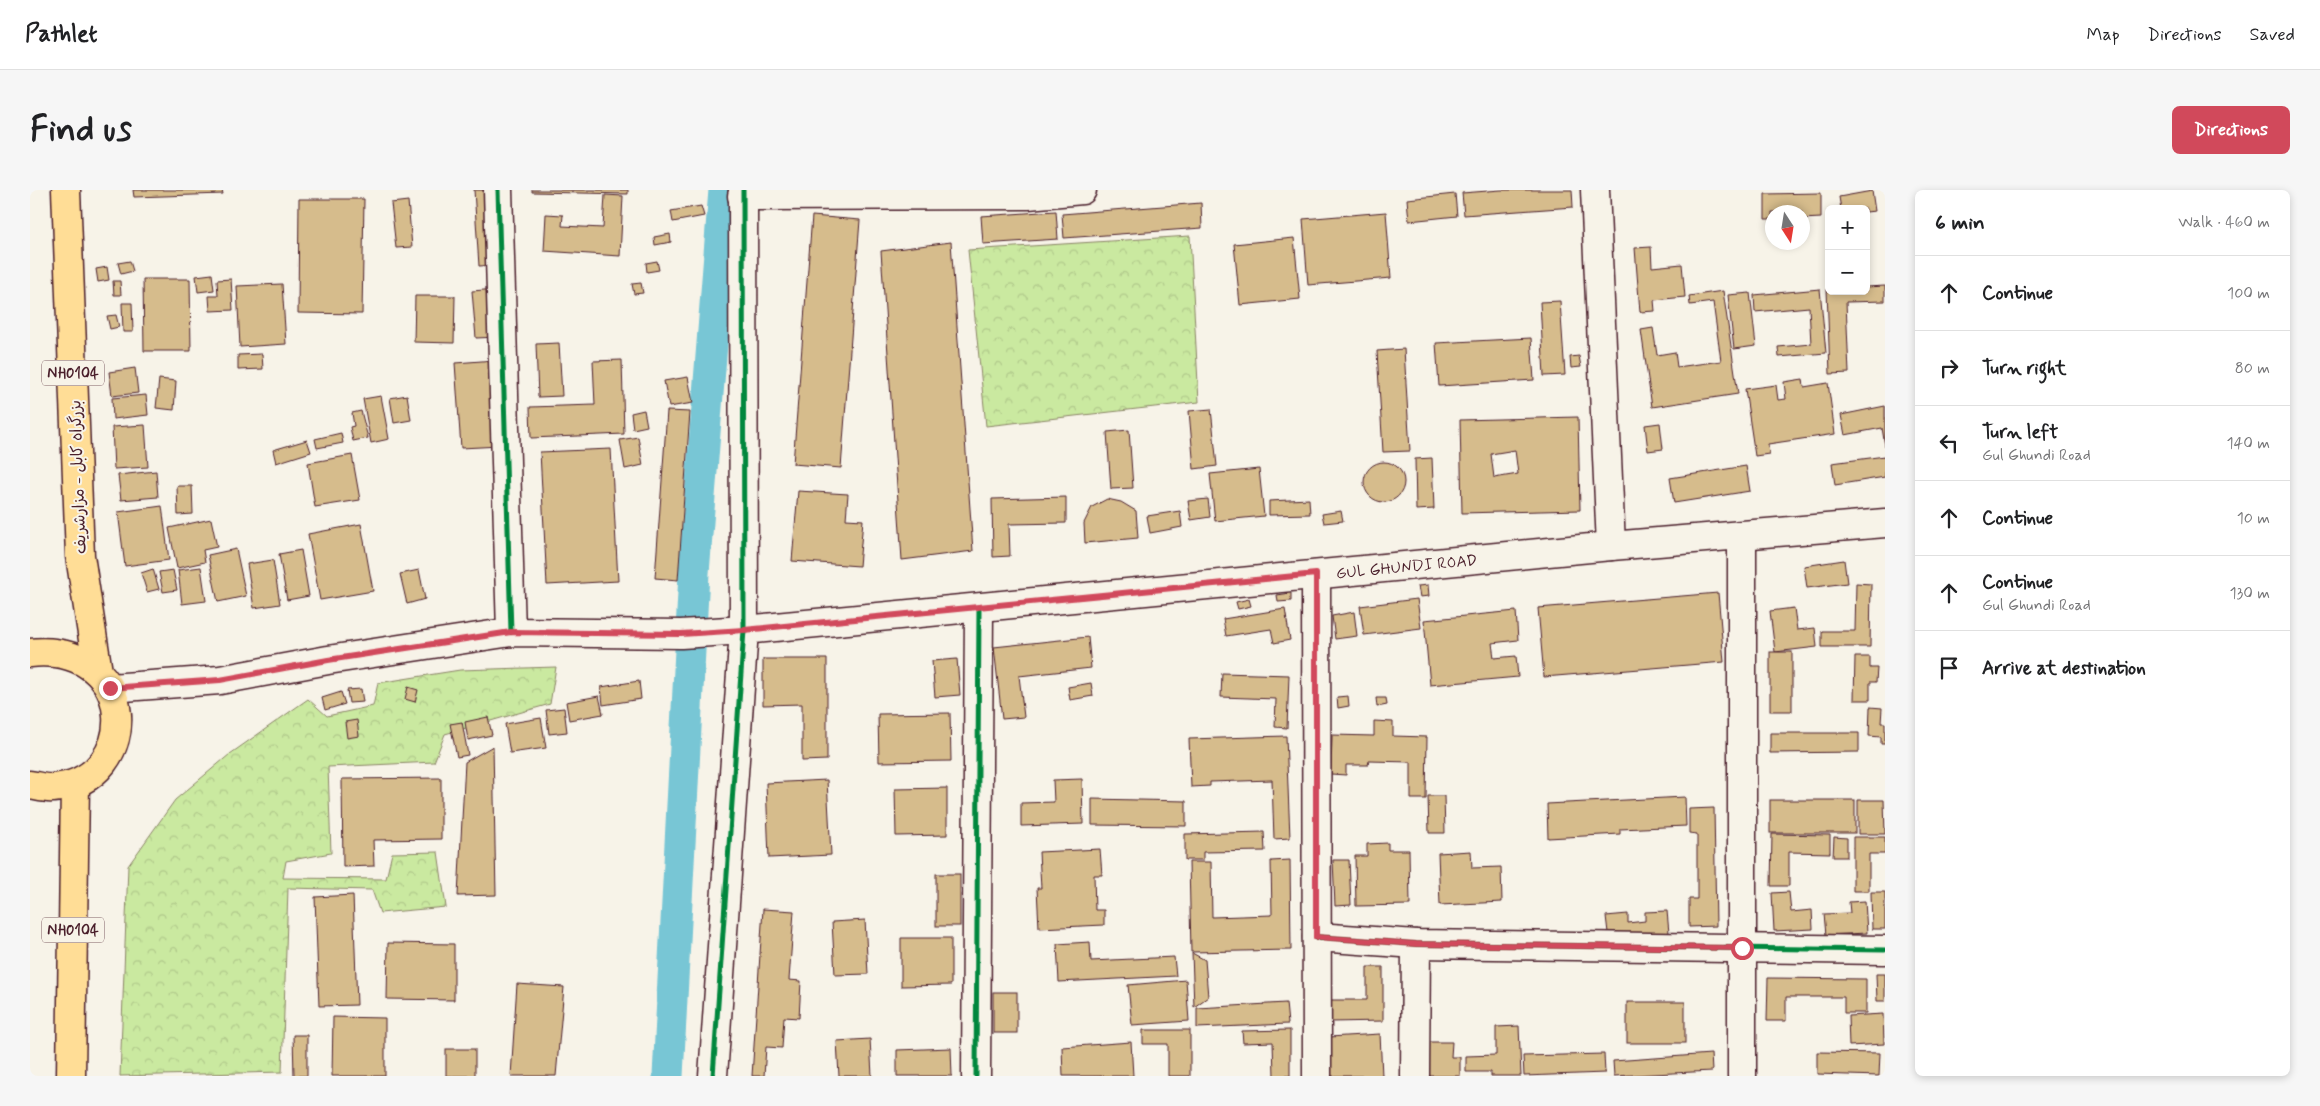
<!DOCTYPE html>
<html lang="en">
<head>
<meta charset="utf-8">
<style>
  body { margin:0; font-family:Mynerve,"Playpen Sans Arabic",sans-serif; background:#f6f6f6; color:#202124 }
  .controls { position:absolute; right:15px; top:15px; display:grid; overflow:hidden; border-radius:8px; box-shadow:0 2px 8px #0003 }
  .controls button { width:45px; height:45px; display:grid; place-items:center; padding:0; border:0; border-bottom:1px solid #e0e0e0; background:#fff; color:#202124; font:25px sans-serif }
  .compass { position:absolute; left:1735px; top:15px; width:45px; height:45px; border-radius:50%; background:#fff; box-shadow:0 2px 8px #0003; rotate:168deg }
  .stop { position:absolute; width:15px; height:15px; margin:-11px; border:4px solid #d1495b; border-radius:50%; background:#fff }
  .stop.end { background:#d1495b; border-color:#fff; box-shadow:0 1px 5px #0008 }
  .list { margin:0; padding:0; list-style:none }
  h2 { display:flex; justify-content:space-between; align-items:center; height:65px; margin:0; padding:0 20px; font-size:21px }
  h2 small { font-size:16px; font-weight:400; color:#757577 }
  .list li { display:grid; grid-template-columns:32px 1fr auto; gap:15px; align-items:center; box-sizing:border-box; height:75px; padding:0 20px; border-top:1px solid #e0e0e0 }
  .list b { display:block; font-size:19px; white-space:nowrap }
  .list p { margin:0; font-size:16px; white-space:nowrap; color:#757577 }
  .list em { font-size:16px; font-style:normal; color:#757577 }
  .icon { flex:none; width:28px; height:28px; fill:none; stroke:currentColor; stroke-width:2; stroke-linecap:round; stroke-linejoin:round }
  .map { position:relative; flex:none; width:1855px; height:886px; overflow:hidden; border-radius:8px }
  header { display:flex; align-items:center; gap:30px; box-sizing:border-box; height:70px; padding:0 25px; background:#fff; border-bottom:1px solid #e0e0e0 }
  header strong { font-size:24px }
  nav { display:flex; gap:28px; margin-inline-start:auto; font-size:18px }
  .intro { display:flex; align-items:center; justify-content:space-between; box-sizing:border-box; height:120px; padding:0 30px }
  h1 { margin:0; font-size:35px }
  .button { padding:12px 22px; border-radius:8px; background:#d1495b; color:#fff; font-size:18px; font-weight:700 }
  main { display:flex; gap:30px; padding:0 30px }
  aside { flex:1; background:#fff; border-radius:8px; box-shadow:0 2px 8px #0003 }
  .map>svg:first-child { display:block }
  .forest { fill:url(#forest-crowns); stroke:#8a8466 }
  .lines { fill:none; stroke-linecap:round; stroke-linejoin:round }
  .canal { stroke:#78c6d5; stroke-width:31 }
  .building { fill:#d6bc8c; stroke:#4a1f2b; fill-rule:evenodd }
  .minor-casing { stroke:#4a1f2b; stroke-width:31 }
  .tertiary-casing { stroke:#4a1f2b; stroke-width:31 }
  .secondary-casing { stroke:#4a1f2b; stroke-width:31 }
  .trunk-casing { stroke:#4a1f2b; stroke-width:31 }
  .minor { stroke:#f7f3e8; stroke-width:28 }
  .tertiary { stroke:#f7f3e8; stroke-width:28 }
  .secondary { stroke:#f7f3e8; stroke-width:28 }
  .trunk { stroke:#ffdd96; stroke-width:28 }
  .cycleway-casing { stroke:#f7f3e8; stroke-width:8 }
  .cycleway { stroke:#00873e; stroke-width:5 }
  .route { stroke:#d1495b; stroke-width:6 }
  .labels { text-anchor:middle; stroke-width:4; stroke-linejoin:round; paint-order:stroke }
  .shield { fill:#f7f3e8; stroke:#7e5f64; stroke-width:1 }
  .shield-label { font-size:15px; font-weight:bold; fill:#4a1f2b }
  .street-label { font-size:16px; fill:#4a1f2b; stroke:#f7f3e8 }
</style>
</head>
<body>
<header>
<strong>Pathlet</strong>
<nav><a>Map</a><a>Directions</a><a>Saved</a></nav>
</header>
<div class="intro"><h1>Find us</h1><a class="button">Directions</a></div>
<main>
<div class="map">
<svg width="1855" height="886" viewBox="0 0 1855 886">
  <defs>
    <pattern id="forest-crowns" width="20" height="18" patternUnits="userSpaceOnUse" patternTransform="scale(1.25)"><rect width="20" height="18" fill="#cae9a0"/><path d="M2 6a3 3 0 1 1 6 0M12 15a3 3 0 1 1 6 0" fill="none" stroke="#afc78a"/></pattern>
  </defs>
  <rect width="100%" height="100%" fill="#f7f3e8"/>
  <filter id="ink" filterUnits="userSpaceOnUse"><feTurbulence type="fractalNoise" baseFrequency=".02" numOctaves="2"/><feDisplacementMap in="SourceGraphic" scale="10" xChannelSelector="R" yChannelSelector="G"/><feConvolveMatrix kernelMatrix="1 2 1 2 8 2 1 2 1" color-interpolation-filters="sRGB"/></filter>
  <g filter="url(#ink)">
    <g class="forest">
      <polygon points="1160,46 1169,212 956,236 938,60"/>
      <polygon points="526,477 520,514 415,544 404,572 298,577 301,663 256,671 253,688 356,689 362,663 408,662 416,717 350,723 342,700 258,698 252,882 90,886 98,676 145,610 200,564 278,509 297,526 343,516 348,493 430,480"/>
    </g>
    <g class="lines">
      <polyline class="canal" points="638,886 664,383 694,0"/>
    </g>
    <g class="building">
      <polygon points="103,0 192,0 193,4 104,7"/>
      <polygon points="444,0 462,0 466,75 449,76"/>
      <polygon points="502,0 598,0 598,4 502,2"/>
      <polygon points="1471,0 1542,0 1543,17 1434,25 1432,3"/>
      <polygon points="1842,1 1845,21 1836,22 1836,19 1811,19 1809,7"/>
      <polygon points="1791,3 1791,28 1772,29 1772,22 1742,22 1742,29 1735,29 1735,4"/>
      <polygon points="1425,4 1427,26 1379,31 1377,9"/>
      <polygon points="575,5 593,6 590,66 514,61 516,24 533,25 532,36 573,38"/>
      <polygon points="269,9 334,9 332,124 268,123"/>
      <polygon points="378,11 382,57 366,58 361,13"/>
      <polygon points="1171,13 1172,38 1034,48 1032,24"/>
      <polygon points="671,16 674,26 643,32 641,21"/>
      <polygon points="1026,21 1028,49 953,54 951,26"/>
      <polygon points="1356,22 1361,88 1278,95 1273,29"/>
      <polygon points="782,26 830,30 811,278 763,274"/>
      <polygon points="640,44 641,52 625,55 624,47"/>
      <polygon points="1264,48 1270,109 1210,115 1204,54"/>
      <polygon points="921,52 943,361 872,370 851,61"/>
      <polygon points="1621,57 1622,77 1652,74 1655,107 1624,110 1625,121 1610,122 1605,58"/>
      <polygon points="100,71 103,81 91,84 88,73"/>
      <polygon points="627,71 629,80 617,82 616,73"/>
      <polygon points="77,77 79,90 68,92 66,79"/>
      <polygon points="182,84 184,100 168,102 166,86"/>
      <polygon points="113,89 160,89 161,161 114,161"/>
      <polygon points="201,89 203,120 180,121 179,106 188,106 187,90"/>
      <polygon points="83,91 90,91 91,105 84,105"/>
      <polygon points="611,93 613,103 604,104 602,94"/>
      <polygon points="252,94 256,154 210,157 207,96"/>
      <polygon points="1855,96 1855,111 1816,112 1819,183 1800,184 1797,99 1799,99 1799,101 1836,101 1836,97"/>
      <polygon points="466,99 469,147 446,148 442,101"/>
      <polygon points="1790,99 1796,163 1749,167 1748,157 1781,154 1779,117 1725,122 1724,105"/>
      <polygon points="1693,101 1708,204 1622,217 1611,140 1623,138 1627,165 1645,162 1647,177 1691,171 1683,112 1660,115 1659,106"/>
      <polygon points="1720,103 1726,156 1704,159 1698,105"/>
      <polygon points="385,106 425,106 424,153 384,152"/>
      <polygon points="1530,111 1535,185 1514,186 1510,112"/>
      <polygon points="92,113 102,113 103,142 93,142"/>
      <polygon points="86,125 89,137 80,139 77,126"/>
      <polygon points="1501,148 1504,190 1409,196 1406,153"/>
      <polygon points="529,153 532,206 508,207 506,154"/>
      <polygon points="1374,159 1380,261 1353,262 1347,161"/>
      <polygon points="232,164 233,179 208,180 208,165"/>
      <polygon points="1549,166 1551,177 1541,178 1540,167"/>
      <polygon points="465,170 470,256 431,258 425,173"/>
      <polygon points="592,170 594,244 501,248 500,217 565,215 563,171"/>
      <polygon points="105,178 108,203 82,206 79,182"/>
      <polygon points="658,187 663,213 639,217 634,191"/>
      <polygon points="129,189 146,191 144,220 126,218"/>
      <polygon points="1773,189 1774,197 1798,193 1805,244 1738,254 1739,264 1725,266 1715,199 1746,195 1748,210 1756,209 1754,192"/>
      <polygon points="116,205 118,225 83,229 82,208"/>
      <polygon points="377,205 381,230 364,233 360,208"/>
      <polygon points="351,206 359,249 341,253 333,209"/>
      <polygon points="1855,216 1855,256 1852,238 1815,245 1811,225"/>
      <polygon points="1181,219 1187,276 1164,279 1159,221"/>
      <polygon points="614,220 617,236 603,239 601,223"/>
      <polygon points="331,221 338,248 323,251 320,237 324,236 322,223"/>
      <polygon points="637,221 660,222 648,390 625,388"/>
      <path d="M 1548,227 L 1550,320 L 1432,323 L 1430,230 ZM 1485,260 L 1488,284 L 1464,288 L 1461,264 Z"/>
      <polygon points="1630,233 1633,259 1618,261 1615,235"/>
      <polygon points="115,235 118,277 84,279 82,237"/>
      <polygon points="1099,240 1103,298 1081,299 1077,242"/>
      <polygon points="311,243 313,253 287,258 285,249"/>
      <polygon points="608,247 613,275 595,279 590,250"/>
      <polygon points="277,250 281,262 246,273 243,260"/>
      <polygon points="581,259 588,391 517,395 510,262"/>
      <polygon points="322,265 330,310 285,317 278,273"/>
      <polygon points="1855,266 1855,287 1805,295 1802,273"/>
      <polygon points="1402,268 1404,319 1386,320 1385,269"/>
      <circle cx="1354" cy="292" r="20"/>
      <polygon points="1716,276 1720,301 1644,313 1640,288"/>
      <polygon points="1229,279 1234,326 1185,331 1180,284"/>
      <polygon points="126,281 128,307 91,310 88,285"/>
      <polygon points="147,296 162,296 163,324 148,325"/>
      <polygon points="768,301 818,304 816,329 833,330 829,376 762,371"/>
      <polygon points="1036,307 1036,333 979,334 980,366 963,367 962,309"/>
      <polygon points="1077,309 1091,312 1106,321 1108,348 1055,353 1054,333 1062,317"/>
      <polygon points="1178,309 1180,327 1161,330 1158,311"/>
      <polygon points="1279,309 1280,324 1239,325 1239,311"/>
      <polygon points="132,316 139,370 95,376 88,322"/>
      <polygon points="1150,321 1152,337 1120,343 1117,326"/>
      <polygon points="1311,321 1313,331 1294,333 1292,324"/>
      <polygon points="181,329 187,357 173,360 175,372 147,378 139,338"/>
      <polygon points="331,334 343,401 290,410 278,344"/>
      <polygon points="206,359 216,406 188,412 178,365"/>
      <polygon points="271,360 279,406 257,410 249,364"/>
      <polygon points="243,370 250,414 224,418 217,374"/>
      <polygon points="1814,370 1817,393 1777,398 1774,376"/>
      <polygon points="171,377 176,411 152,414 148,380"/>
      <polygon points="123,379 129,399 117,402 111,383"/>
      <polygon points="143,380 147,400 133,402 129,382"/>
      <polygon points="389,380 395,409 377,414 370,384"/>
      <polygon points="1826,393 1841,394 1840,457 1792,457 1792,441 1825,441"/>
      <polygon points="1398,395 1399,406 1390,407 1388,396"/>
      <polygon points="1261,403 1261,411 1248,412 1247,405"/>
      <polygon points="1688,403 1694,472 1514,487 1508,418"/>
      <polygon points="1219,409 1221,416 1208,419 1206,412"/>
      <polygon points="1387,409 1391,438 1334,445 1330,416"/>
      <polygon points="1764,418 1767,440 1785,438 1787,457 1745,462 1740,421"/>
      <polygon points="1255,419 1260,450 1244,453 1241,439 1196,446 1193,429"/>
      <polygon points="1486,421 1488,450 1462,453 1464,468 1486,466 1488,487 1400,495 1394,430"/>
      <polygon points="1324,422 1327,446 1305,449 1302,426"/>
      <polygon points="1058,447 1061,478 989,486 994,527 972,529 964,457"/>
      <rect x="1740" y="462" width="22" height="59"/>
      <polygon points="1825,467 1840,467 1840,478 1847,478 1846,492 1840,492 1840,510 1824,510"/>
      <polygon points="733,469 797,469 797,570 772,571 772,514 733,515"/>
      <polygon points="927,469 930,505 905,507 902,471"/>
      <polygon points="1192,483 1259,485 1257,538 1245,537 1246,509 1191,507"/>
      <polygon points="609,491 611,509 573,515 571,497"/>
      <polygon points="1061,493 1063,506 1040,510 1038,497"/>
      <polygon points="378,497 388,500 385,512 375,509"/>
      <polygon points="331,499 333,512 319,513 317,500"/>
      <polygon points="311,502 315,514 295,520 292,508"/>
      <polygon points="569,506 573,524 539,530 536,512"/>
      <polygon points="1318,506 1319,516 1308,518 1307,507"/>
      <polygon points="1346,508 1356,508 1357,515 1347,517"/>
      <polygon points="1840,517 1852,518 1851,533 1855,533 1855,554 1851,554 1851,547 1839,546"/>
      <polygon points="534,518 537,542 519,544 516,520"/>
      <polygon points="920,523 921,571 849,572 848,524"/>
      <polygon points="458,527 462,545 438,550 435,532"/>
      <polygon points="511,528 516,558 480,563 475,534"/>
      <polygon points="327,530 329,546 317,548 315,532"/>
      <polygon points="1344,531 1363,532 1363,546 1397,547 1396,609 1381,609 1381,572 1339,571 1338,575 1316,575 1316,585 1301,584 1302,545 1344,546"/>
      <polygon points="432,532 438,565 427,567 420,534"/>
      <polygon points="1740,543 1829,543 1829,562 1740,563"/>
      <polygon points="1256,546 1260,648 1244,649 1242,590 1180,592 1180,596 1161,597 1159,549"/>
      <polygon points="463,556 466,705 428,706 435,572"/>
      <polygon points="411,588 411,649 343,650 344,676 313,677 312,589"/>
      <polygon points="1052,589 1053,634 991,636 991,613 1024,612 1023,590"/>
      <polygon points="797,590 801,665 739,668 736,593"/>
      <polygon points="917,598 917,645 866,646 865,599"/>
      <polygon points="1398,606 1414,606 1415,643 1399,643"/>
      <polygon points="1655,607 1656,636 1590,639 1590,644 1518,648 1517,614"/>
      <polygon points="1062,609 1156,611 1156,636 1062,635"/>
      <rect x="1740" y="610" width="85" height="33"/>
      <polygon points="1828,610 1854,610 1855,644 1828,644"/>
      <polygon points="1684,618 1686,736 1659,737 1659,709 1667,709 1667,644 1659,643 1659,619"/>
      <polygon points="1234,642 1235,661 1173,662 1173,670 1155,670 1155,644"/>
      <polygon points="1742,644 1800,645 1800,663 1759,662 1759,696 1741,696"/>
      <polygon points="1804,647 1817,648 1817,667 1803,667"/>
      <polygon points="1823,647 1855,647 1855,664 1839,664 1839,701 1823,701"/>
      <polygon points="1358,653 1358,660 1379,660 1380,715 1326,716 1325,666 1337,666 1337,654"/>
      <polygon points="1070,659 1072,685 1064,685 1065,720 1074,720 1074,735 1009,738 1007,698 1011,698 1009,662"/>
      <polygon points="1441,661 1442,678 1471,677 1472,712 1410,715 1408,663"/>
      <polygon points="1260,670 1261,760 1161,762 1159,672 1181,672 1182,727 1242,725 1241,671"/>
      <polygon points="1303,670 1319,670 1321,715 1305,716"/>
      <rect x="906" y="684" width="24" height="52"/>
      <polygon points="1759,702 1761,722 1782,720 1783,739 1744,741 1742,703"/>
      <polygon points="1841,702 1855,702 1855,739 1842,739"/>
      <polygon points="323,705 327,815 289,816 285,707"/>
      <polygon points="1835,711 1837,743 1796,745 1794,724 1820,723 1819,712"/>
      <polygon points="733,719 764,721 759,790 771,791 769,828 754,827 752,858 736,857 734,886 722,886"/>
      <polygon points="1637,721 1640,754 1579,751 1576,726 1598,724 1598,733 1615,731 1615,722"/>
      <polygon points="835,730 838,784 805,785 802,732"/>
      <polygon points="871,748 921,748 921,795 871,796"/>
      <polygon points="1060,752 1061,771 1144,767 1146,786 1029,792 1027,754"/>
      <polygon points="358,753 424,754 424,810 357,809"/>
      <polygon points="1162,763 1175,770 1178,807 1164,817"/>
      <polygon points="1337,777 1353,777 1353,831 1301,832 1301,810 1337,810"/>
      <polygon points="1846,784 1855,784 1855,811 1847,811"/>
      <polygon points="1738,788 1836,789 1836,823 1814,823 1814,807 1756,807 1756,831 1737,831"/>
      <polygon points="1156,790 1159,831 1102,835 1098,795"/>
      <polygon points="487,794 534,797 526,886 481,886"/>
      <rect x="963" y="802" width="24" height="41"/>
      <rect x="1597" y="812" width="58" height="41"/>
      <polygon points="1256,813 1258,834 1167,838 1167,818"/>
      <polygon points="1853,824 1854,854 1819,856 1818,826"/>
      <polygon points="303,827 355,828 355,886 302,886"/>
      <polygon points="1489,836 1491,886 1461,886 1461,882 1436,882 1436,866 1466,865 1466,837"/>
      <polygon points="1113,840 1160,840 1160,886 1138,886 1138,854 1113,854"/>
      <polygon points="1260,840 1260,886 1244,886 1243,852 1213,853 1212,841"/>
      <polygon points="1350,844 1352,886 1301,886 1299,847"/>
      <polygon points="263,845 277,845 277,886 264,886"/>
      <polygon points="840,849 842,886 809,886 807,851"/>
      <polygon points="1101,852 1103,886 1033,886 1032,857"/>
      <polygon points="1397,852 1422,852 1421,867 1430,867 1430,886 1397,886"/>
      <polygon points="921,858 922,886 867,886 867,860"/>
      <rect x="416" y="859" width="29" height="27"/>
      <polygon points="1787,862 1850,863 1849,886 1787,884"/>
      <polygon points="1574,864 1575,883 1494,886 1493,866"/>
      <polygon points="1681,864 1682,881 1584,886 1583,871"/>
    </g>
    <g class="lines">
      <g class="minor-casing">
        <g id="minor">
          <polyline points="468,0 481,442"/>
          <polyline points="1565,0 1581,356"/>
          <polyline points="712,6 998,5 1052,0"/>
          <polyline points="1286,385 1287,886"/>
          <polyline points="1287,747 1386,754 1855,760"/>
          <polyline points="683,886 714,440 713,0"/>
          <polyline points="946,886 949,418"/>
          <polyline points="1385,886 1386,754"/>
        </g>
      </g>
      <g class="tertiary-casing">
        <polyline id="tertiary" points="1712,347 1712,886"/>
      </g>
      <g class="secondary-casing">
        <g id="secondary">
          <path id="s1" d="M 80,498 L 190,490 L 298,470 L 481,442 L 651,444 L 714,440 L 1581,356 L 1855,333"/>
        </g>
      </g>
      <g class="trunk-casing">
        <g id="trunk">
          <polyline points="36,0 50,366 68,482"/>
          <path d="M 0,463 C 111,452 113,591 23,598 C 16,599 7,596 0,595"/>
          <polyline points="41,886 45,594"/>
        </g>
      </g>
      <use href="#minor" class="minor"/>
      <use href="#tertiary" class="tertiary"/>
      <use href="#secondary" class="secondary"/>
      <use href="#trunk" class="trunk"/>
      <g class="cycleway-casing">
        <g id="cycleway">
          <polyline points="468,0 481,442"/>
          <polyline points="1287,747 1386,754 1855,760"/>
          <polyline points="683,886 714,440 713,0"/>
          <polyline points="946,886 949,418"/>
        </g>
      </g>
      <use href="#cycleway" class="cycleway"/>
    </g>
  </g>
  <g class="lines" filter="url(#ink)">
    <polyline class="route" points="80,498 190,490 298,470 481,442 651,444 714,440 1286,384 1286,747 1386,754 1712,758"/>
  </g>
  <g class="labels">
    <g class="shield">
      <rect x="12" y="170.5" width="62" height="25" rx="4"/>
      <rect x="12" y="727.5" width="62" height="25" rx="4"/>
    </g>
    <g class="shield-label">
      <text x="43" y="188">NH0104</text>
      <text x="43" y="745">NH0104</text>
    </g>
    <g class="street-label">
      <text transform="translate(47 287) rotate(-92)" y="6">بزرگراه کابل - مزارشریف</text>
      <text dy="6" stroke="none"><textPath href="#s1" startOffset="1304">GUL GHUNDI ROAD</textPath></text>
    </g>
  </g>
</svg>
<div class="controls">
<button>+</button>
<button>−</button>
</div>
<svg class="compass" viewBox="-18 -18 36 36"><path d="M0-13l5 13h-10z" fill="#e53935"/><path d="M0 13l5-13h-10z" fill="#757577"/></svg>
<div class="stop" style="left:1712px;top:758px"></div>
<div class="stop end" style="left:80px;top:498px"></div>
</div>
<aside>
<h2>6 min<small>Walk · 460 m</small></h2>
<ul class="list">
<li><svg class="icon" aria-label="ahead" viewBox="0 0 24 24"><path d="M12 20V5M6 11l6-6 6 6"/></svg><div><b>Continue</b></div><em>100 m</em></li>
<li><svg class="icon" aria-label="right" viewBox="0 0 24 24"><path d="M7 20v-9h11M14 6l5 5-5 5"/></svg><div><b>Turn right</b></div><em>80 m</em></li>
<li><svg class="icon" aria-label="left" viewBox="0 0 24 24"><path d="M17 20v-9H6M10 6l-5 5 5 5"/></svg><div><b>Turn left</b><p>Gul Ghundi Road</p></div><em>140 m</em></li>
<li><svg class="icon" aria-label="ahead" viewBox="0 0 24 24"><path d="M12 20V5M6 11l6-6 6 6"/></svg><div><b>Continue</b></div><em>10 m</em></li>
<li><svg class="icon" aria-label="ahead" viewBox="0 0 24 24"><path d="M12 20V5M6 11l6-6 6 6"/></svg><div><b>Continue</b><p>Gul Ghundi Road</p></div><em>130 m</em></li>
<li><svg class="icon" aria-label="arrive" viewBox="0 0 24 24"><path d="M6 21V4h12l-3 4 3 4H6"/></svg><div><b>Arrive at destination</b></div></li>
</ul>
</aside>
</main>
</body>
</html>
